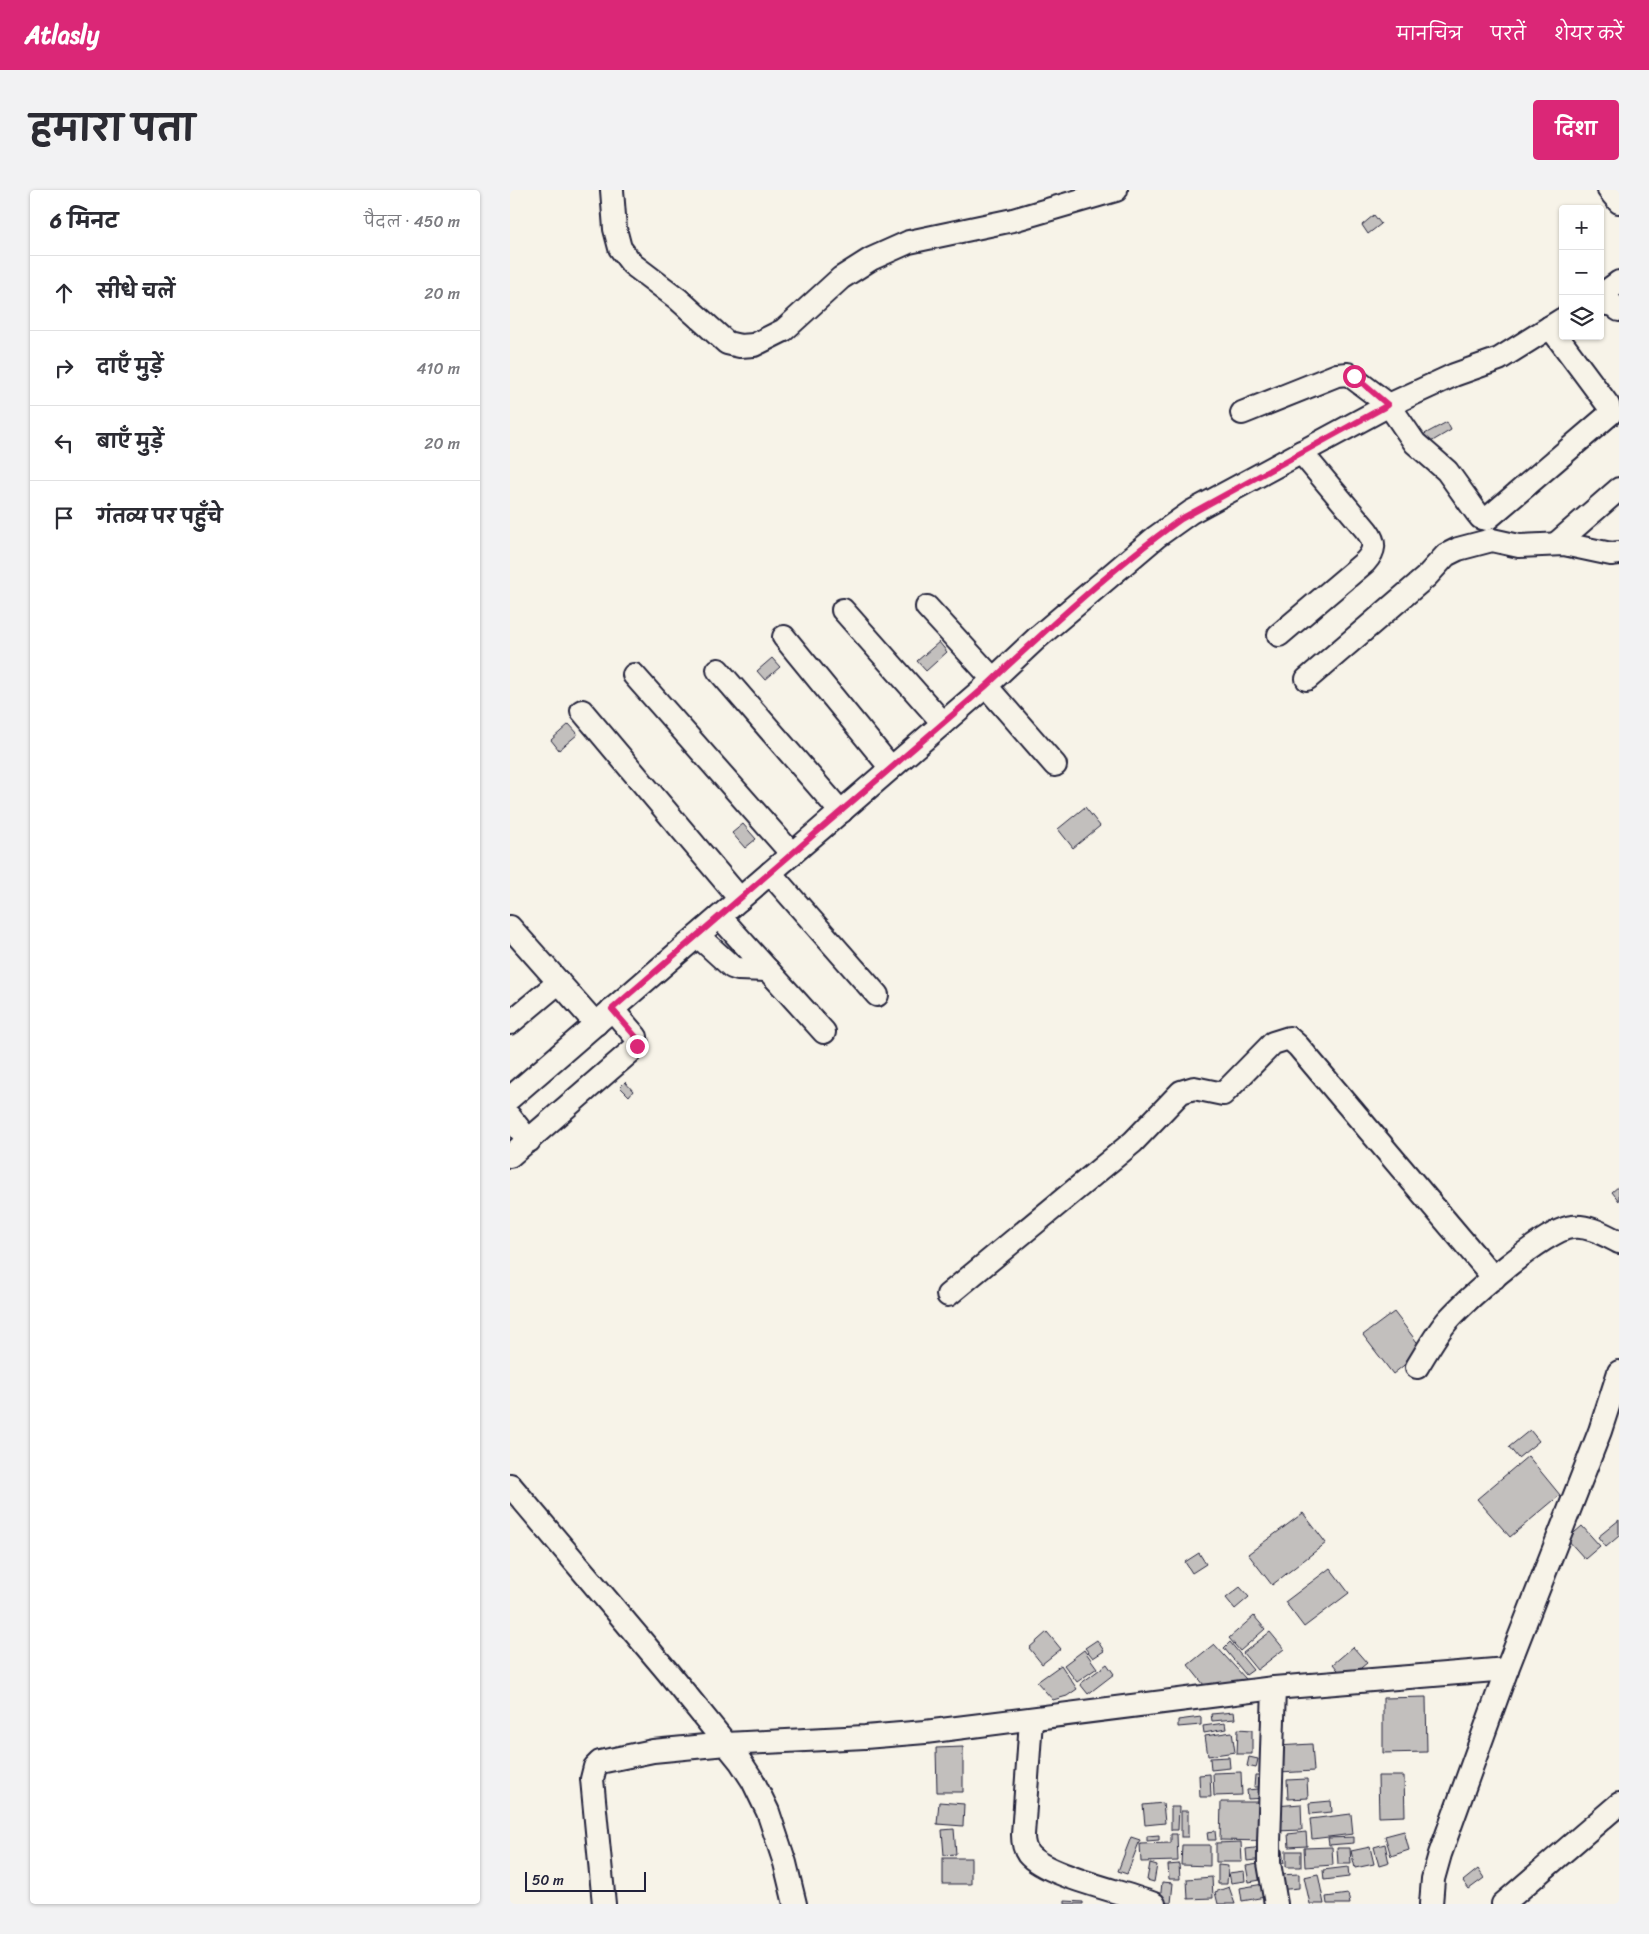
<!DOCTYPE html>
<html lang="hi">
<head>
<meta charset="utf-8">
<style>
  body { margin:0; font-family:Sriracha,"Playpen Sans Deva",sans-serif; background:#f2f2f3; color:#2b2b33 }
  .controls { position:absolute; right:15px; top:15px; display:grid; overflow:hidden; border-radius:5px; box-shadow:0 1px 4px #0004 }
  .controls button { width:45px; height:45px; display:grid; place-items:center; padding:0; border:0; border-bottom:1px solid #e1e1e2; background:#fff; color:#2b2b33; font:25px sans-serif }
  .scale { position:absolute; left:15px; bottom:12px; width:121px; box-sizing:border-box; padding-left:5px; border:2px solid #22223b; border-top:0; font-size:14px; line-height:18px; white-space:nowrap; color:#22223b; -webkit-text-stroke:4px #f7f3e8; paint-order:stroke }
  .stop { position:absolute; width:15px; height:15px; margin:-11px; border:4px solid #db2777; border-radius:50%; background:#fff }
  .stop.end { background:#db2777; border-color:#fff; box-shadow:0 1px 5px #0008 }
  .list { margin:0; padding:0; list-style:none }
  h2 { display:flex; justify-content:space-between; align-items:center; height:65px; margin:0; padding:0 20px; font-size:21px }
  h2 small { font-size:16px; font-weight:400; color:#7c7c81 }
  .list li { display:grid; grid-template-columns:32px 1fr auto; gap:15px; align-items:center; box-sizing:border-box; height:75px; padding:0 20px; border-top:1px solid #e1e1e2 }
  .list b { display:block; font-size:19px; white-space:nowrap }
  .list em { font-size:16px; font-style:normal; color:#7c7c81 }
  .icon { flex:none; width:28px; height:28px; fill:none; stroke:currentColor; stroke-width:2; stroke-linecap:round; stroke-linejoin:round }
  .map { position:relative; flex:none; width:1109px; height:1714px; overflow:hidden; border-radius:5px }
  header { display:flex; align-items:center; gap:30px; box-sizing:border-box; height:70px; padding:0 25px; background:#db2777; color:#fff }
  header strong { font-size:24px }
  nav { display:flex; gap:28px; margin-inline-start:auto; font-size:18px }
  .intro { display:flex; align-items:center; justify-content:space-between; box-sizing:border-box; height:120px; padding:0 30px }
  h1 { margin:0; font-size:35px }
  .button { padding:12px 22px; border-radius:5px; background:#db2777; color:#fff; font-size:18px; font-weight:700 }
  main { display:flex; gap:30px; padding:0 30px }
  aside { flex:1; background:#fff; border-radius:5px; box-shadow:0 1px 4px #0004 }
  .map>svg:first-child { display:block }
  .building { fill:#c2bfbd; stroke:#22223b }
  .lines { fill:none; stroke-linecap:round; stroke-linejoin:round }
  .minor-casing { stroke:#22223b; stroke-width:26 }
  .minor { stroke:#f7f3e8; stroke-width:22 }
  .route { stroke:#db2777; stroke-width:6 }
</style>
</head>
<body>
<header>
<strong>Atlasly</strong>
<nav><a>मानचित्र</a><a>परतें</a><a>शेयर करें</a></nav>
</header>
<div class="intro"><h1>हमारा पता</h1><a class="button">दिशा</a></div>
<main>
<aside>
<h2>6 मिनट<small>पैदल · 450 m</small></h2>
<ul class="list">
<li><svg class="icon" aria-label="ahead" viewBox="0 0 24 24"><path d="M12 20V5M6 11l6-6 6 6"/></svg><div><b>सीधे चलें</b></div><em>20 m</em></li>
<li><svg class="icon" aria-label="right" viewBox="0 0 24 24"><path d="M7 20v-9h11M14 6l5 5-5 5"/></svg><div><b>दाएँ मुड़ें</b></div><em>410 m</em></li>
<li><svg class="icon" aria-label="left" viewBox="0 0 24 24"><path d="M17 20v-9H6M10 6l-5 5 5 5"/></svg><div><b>बाएँ मुड़ें</b></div><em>20 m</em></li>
<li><svg class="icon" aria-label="arrive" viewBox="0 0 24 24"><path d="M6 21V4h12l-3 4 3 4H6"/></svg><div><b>गंतव्य पर पहुँचे</b></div></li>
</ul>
</aside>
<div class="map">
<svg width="1109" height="1714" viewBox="0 0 1109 1714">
  <rect width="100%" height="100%" fill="#f7f3e8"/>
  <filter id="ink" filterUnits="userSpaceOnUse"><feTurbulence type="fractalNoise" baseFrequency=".02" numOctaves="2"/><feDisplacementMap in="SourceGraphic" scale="10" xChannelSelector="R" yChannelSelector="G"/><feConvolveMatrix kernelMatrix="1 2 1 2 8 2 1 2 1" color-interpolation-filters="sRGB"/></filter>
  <g filter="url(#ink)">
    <g class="building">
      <polygon points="864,25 871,34 858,44 852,35"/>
      <polygon points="937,232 941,240 914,256 909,247"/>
      <polygon points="429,452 437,462 416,481 407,471"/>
      <polygon points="262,468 270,477 255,490 247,481"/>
      <polygon points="59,534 68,544 49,560 41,550"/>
      <polygon points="575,617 590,636 563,658 548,639"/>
      <polygon points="233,634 246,649 235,658 222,643"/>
      <polygon points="115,892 123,901 119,906 110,897"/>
      <polygon points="1109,996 1109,1011 1102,1002"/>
      <polygon points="884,1122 913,1160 883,1184 853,1145"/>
      <polygon points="1020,1240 1029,1251 1008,1268 999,1257"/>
      <polygon points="1018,1266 1050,1305 1000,1347 967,1309"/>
      <polygon points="793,1323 816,1353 762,1395 738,1364"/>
      <polygon points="1109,1330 1109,1346 1096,1357 1088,1347"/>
      <polygon points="1072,1336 1090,1356 1075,1369 1057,1349"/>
      <polygon points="689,1363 696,1374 682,1383 675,1372"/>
      <polygon points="820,1378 839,1403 794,1437 775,1412"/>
      <polygon points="730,1397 739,1407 725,1419 716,1408"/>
      <polygon points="744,1426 755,1439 730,1461 719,1448"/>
      <polygon points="537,1442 551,1459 532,1474 519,1458"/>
      <polygon points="760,1442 774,1459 747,1480 733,1463"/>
      <polygon points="587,1450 594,1461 583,1468 575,1458"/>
      <polygon points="720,1452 743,1480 736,1485 714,1458"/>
      <polygon points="704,1454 736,1489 721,1497 698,1500 678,1475"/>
      <polygon points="843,1457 857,1473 836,1490 823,1474"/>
      <polygon points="574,1460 587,1478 567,1492 554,1475"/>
      <polygon points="597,1474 604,1484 578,1504 570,1494"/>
      <polygon points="551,1475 567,1499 557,1506 543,1510 527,1492"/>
      <polygon points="916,1507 917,1562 873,1563 873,1508"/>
      <polygon points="724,1522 725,1529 702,1531 701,1524"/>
      <polygon points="691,1527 691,1535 668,1537 668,1530"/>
      <polygon points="715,1533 716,1539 694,1543 693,1536"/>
      <polygon points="728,1539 742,1540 742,1564 727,1564"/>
      <polygon points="722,1542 725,1562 698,1566 695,1546"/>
      <polygon points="802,1554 804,1581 769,1583 767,1556"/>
      <polygon points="453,1557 453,1602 427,1602 426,1558"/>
      <polygon points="719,1567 720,1578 701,1580 700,1568"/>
      <polygon points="739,1567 748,1569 746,1578 737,1576"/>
      <polygon points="731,1582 732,1605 704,1606 703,1583"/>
      <polygon points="700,1584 701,1607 690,1607 689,1585"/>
      <polygon points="745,1585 757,1585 757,1597 744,1597"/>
      <polygon points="868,1586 894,1586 895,1626 869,1627"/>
      <polygon points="797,1589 798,1608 778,1609 777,1590"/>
      <polygon points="758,1598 758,1608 738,1609 737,1600"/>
      <polygon points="821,1611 822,1622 800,1624 799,1613"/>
      <polygon points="429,1612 454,1614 453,1636 427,1634"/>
      <polygon points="711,1612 759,1612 756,1651 710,1650"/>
      <polygon points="653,1613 655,1633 635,1635 633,1615"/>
      <polygon points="791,1614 792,1640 766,1641 765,1616"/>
      <polygon points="661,1617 669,1617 668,1640 661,1640"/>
      <rect x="671" y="1621" width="7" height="26"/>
      <polygon points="841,1624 843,1644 802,1649 800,1629"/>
      <polygon points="444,1639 446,1664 434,1665 432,1640"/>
      <polygon points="705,1641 706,1650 698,1650 697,1642"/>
      <polygon points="894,1641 899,1660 881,1666 875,1646"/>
      <polygon points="796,1642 797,1656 779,1657 778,1644"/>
      <polygon points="661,1644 667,1644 668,1671 631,1672 630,1654 661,1653"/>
      <polygon points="649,1645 649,1650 637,1651 637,1646"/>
      <polygon points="621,1647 630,1650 617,1684 608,1681"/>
      <polygon points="844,1647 844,1653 819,1655 818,1648"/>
      <polygon points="731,1652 732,1672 706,1672 706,1653"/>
      <polygon points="771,1654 774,1673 764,1674 761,1655"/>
      <polygon points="875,1654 879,1673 869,1676 864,1657"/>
      <polygon points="672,1655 700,1655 700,1676 671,1675"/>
      <polygon points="753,1657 754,1669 737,1671 736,1659"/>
      <polygon points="822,1657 823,1675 795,1677 794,1658"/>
      <polygon points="860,1657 864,1674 845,1678 841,1661"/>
      <polygon points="827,1658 840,1658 841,1674 828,1674"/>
      <rect x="776" y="1661" width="15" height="16"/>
      <rect x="433" y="1668" width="28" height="26"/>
      <polygon points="640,1673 647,1675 644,1692 637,1690"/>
      <polygon points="754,1673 756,1689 739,1692 736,1676"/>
      <polygon points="669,1674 670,1689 659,1689 658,1675"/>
      <polygon points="708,1675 718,1676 717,1694 708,1694"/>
      <polygon points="838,1677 839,1687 814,1690 813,1680"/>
      <polygon points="968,1679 974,1688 959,1699 953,1691"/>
      <polygon points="734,1681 735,1691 721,1693 719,1683"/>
      <polygon points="789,1684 789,1698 767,1700 767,1685"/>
      <polygon points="808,1684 814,1714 800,1714 794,1687"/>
      <polygon points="702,1687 703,1708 678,1709 677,1689"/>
      <polygon points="652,1692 663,1693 661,1713 650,1712"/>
      <polygon points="759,1693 761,1706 732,1711 730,1698"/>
      <polygon points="719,1697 725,1714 708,1714 705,1702"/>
      <polygon points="838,1704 840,1714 817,1714 816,1707"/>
      <polygon points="555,1711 573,1712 573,1714 555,1714"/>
    </g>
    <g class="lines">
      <g class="minor-casing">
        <g id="minor">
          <polyline points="102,0 105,39 110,58 122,74 168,109 217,153 230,156 244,155 274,140 331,88 361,69 399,52 503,30 606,0"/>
          <polyline points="1099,0 1109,12"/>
          <polyline points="1090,106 1109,92"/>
          <polyline points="1090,113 1103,115 1109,120"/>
          <polyline points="732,223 827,185 838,184 879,215 905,253 937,281 967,323 971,328 977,329 1100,224 1098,215 1040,137"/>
          <polyline points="1047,353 1109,299"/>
          <polyline points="417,417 483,489"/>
          <polyline points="333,420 433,533"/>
          <path d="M 769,445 L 855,372 C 865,361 866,353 857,341 L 791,262"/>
          <polyline points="274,447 381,578"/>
          <polyline points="208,480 331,622"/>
          <polyline points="124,485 282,664"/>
          <polyline points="797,489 916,387 936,365 948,359 982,350 1009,356 1054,354 1101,364 1109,363"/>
          <polyline points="476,496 545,575"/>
          <polyline points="72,521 230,709"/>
          <polyline points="260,683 367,805"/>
          <polyline points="210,727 314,842"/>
          <polyline points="0,737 86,834"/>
          <polyline points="188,746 222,777 228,779 258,780"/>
          <polyline points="0,833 49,792"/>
          <polyline points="0,908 476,496 527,448 646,347 681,322 881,214 944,185 989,169 1053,129"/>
          <polyline points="0,927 19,951"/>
          <polyline points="0,966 127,856 126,847 102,819"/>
          <polyline points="438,1105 623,952 671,902 684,898 713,904 763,853 779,848 788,856 984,1088"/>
          <path d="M 907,1177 C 917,1161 926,1144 938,1130 C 958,1108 1036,1039 1062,1037 C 1079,1035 1095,1045 1109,1052"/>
          <polyline points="0,1295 157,1481 230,1571 243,1591 258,1622 275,1673 285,1714"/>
          <polyline points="764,1498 759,1653 759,1673 766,1714"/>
          <path d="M 521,1530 L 513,1645 C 513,1652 514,1658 518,1664 C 536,1686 615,1702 644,1714"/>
          <polyline points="94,1714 82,1589 85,1577 90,1572 143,1561 216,1554 355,1547 415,1542 764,1498 997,1479"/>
          <polyline points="921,1714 923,1689 930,1664 997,1479 1090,1241 1109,1182"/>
          <polyline points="993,1714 1109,1614"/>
        </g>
      </g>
      <use href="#minor" class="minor"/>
    </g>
  </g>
  <g class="lines" filter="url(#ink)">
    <path class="route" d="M 127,856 L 126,847 L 102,819 L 476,496 C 538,438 602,378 671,329 L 878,215 L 844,186"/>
  </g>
</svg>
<div class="controls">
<button>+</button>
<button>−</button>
<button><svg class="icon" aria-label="layers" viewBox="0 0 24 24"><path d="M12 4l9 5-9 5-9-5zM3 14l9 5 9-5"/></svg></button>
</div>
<div class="scale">50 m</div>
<div class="stop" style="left:844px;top:186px"></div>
<div class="stop end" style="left:127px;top:856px"></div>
</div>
</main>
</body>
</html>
